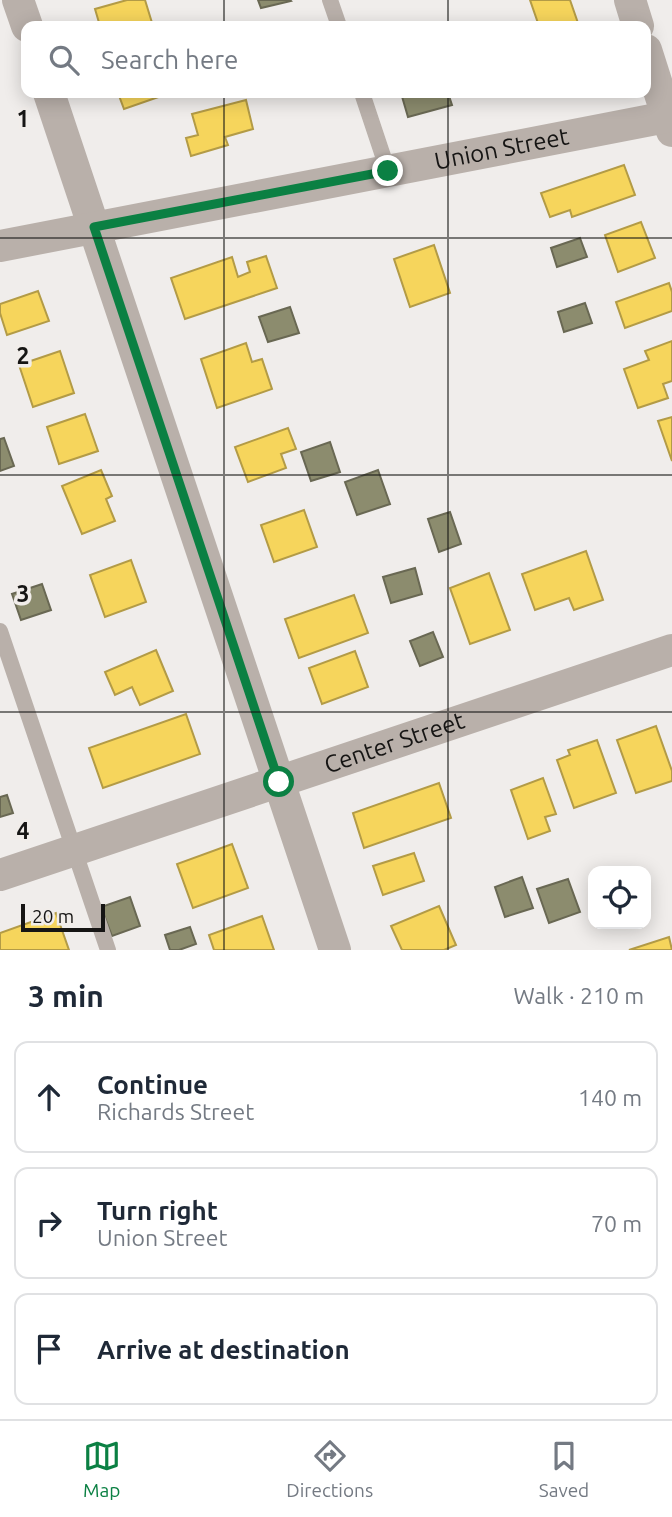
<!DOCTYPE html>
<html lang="en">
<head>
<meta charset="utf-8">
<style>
  body { margin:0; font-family:Ubuntu,sans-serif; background:#f6f6f7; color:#1f2937 }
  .controls { position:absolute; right:21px; bottom:21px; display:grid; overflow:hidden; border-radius:14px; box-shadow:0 4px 18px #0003 }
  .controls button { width:63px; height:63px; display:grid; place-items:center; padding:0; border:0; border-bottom:2px solid #e0e1e3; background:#fff; color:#1f2937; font:35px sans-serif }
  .scale { position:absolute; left:21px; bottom:18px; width:84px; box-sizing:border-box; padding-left:7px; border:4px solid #161514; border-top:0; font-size:19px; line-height:24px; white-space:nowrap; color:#161514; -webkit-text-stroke:5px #f1edea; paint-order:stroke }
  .stop { position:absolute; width:21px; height:21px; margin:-16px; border:5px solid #0b8043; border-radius:50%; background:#fff }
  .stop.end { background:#0b8043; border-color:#fff; box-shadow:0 2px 7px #0008 }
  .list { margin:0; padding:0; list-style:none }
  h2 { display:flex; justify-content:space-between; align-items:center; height:91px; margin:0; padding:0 28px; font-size:30px }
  h2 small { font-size:23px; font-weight:400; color:#747a83 }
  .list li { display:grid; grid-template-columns:46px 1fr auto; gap:21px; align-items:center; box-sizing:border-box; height:112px; margin:0 14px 14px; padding:0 14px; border:2px solid #e0e1e3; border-radius:14px }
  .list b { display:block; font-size:26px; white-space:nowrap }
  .list p { margin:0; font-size:23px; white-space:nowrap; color:#747a83 }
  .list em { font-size:23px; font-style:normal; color:#747a83 }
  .icon { flex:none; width:38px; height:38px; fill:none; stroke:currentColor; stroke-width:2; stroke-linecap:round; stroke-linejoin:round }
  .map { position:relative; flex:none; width:672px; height:950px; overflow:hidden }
  .search { position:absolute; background:#fff; box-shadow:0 4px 18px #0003; left:21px; right:21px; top:21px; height:77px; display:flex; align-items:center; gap:18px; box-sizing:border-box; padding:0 24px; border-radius:14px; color:#747a83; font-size:26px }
  .sheet { height:469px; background:#fff }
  nav { display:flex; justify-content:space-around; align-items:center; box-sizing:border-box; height:98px; border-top:2px solid #e0e1e3; background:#fff; font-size:19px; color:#747a83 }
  nav a { display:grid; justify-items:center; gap:4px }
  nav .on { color:#0b8043 }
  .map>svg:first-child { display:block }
  .homes { fill:#f6d55c; stroke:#b39b46; stroke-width:2 }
  .industry { fill:#8c8c6e; stroke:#696853; stroke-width:2 }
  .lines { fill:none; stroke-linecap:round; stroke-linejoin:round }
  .lane { stroke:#b9b0aa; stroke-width:16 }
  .street { stroke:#b9b0aa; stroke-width:32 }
  .route { stroke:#0b8043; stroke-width:9 }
  .grid { fill:none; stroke:#161514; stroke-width:2; stroke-opacity:0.55 }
  .labels { text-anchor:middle; stroke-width:7; stroke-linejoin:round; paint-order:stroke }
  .street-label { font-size:24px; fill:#161514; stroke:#f1edea }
  .grid-label { font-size:23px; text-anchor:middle; font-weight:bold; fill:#161514; stroke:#f1edea; stroke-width:7; stroke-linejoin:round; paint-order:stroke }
</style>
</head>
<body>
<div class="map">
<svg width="672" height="950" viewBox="0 0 672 950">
  <rect width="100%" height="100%" fill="#f0edeb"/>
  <g class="homes">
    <polygon points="127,0 145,0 153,26 100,26 95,9"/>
    <polygon points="530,0 570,0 579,26 539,26"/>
    <polygon points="118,93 170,93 124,109"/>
    <polygon points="246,100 253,129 225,137 228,145 191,156 186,138 198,135 192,114"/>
    <polygon points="624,165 635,195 572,217 570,210 550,217 541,193"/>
    <polygon points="641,222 655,258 618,272 605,235"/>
    <polygon points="434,245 450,293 410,307 394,259"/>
    <polygon points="266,256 277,288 185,319 171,278 232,257 238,277 250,272 247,262"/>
    <polygon points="669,283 672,292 672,311 625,328 616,302"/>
    <polygon points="38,291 49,321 7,335 0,313 0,304"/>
    <polygon points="672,341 672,381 663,384 668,398 638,408 624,369 649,360 645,351"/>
    <polygon points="246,343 252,362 262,359 272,389 217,408 201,359"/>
    <polygon points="60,351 74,393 33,407 19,365"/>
    <polygon points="85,414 98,451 59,464 47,427"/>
    <polygon points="672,417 672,461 658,421"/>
    <polygon points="288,428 296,449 281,454 286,468 248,482 235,447"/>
    <polygon points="101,470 112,496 106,499 115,521 82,534 62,486"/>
    <polygon points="304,510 317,547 274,562 261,525"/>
    <polygon points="586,551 603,600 574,610 569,598 535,610 522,574"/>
    <polygon points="131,560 146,602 105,617 90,575"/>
    <polygon points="489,573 510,630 470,644 450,588"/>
    <polygon points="354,595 368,633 299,658 285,619"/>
    <polygon points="156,650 173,691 140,705 132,687 115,695 105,672"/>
    <polygon points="355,651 368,687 322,704 309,668"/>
    <polygon points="186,714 200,754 103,788 89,748"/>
    <polygon points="656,726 672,771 672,781 636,793 617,740"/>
    <polygon points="597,740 616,793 574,808 557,760 570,755 568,750"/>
    <polygon points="543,778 556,814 545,817 550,831 528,839 511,790"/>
    <polygon points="439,783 451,818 364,848 353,813"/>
    <polygon points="232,844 248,888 193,908 177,864"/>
    <polygon points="414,853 424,881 383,895 373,866"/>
    <polygon points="439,906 456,945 444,950 402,950 391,926"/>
    <polygon points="56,913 69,950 0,950 0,933"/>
    <polygon points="262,916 274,950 214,950 209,935"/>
    <polygon points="669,937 672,950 629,950"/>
  </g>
  <g class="industry">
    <polygon points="258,0 290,0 291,1 261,8"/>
    <polygon points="401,93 448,93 452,105 408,117"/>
    <polygon points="580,238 587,257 557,267 551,248"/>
    <polygon points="585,303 592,323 564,332 558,312"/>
    <polygon points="290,307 299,333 268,342 259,317"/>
    <polygon points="4,438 14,466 0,471 0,439"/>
    <polygon points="330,442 340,472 311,481 301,452"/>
    <polygon points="378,470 390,504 357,515 345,482"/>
    <polygon points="450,512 461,544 439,552 428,519"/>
    <polygon points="415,568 422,594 391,603 383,577"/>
    <polygon points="42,584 51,610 21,620 12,594"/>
    <polygon points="433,632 443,657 420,666 410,641"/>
    <polygon points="7,795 13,813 0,817 0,797"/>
    <polygon points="522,877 533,908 505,917 495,887"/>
    <polygon points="568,879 580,912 549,923 537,889"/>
    <polygon points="130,897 140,926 112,936 101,907"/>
    <polygon points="190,927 196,944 179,950 170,950 165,935"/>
  </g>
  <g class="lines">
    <g class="lane">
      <polyline points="330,0 339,26"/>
      <polyline points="362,93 388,171"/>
      <polyline points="0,631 108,950"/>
    </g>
    <g class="street">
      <polyline points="18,0 27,26"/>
      <polyline points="630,0 638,26"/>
      <polyline points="646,50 672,131"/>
      <polyline points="49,93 335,950"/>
      <path id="s1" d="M 0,246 L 672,116"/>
      <path id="s2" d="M 0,875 L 672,650"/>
    </g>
  </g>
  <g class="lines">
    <polyline class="route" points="279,782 94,227 388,171"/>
  </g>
  <path class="grid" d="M 224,0 L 224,26M 448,0 L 448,26M 224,93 L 224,950M 448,93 L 448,950M 0,238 L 672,238M 0,475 L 672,475M 0,712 L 672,712"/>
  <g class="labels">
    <g class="street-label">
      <text dy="8" stroke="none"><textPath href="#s1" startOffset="511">Union Street</textPath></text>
      <text dy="8" stroke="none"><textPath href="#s2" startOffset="416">Center Street</textPath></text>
    </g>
  </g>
  <g class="grid-label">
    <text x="23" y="127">1</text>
    <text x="23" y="364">2</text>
    <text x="23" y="602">3</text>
    <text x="23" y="839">4</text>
  </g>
</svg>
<div class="controls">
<button><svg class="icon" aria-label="locate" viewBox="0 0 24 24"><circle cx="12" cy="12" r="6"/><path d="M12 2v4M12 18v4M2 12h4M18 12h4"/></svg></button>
</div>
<div class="scale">20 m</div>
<div class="stop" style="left:279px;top:782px"></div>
<div class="stop end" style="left:388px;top:171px"></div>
<div class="search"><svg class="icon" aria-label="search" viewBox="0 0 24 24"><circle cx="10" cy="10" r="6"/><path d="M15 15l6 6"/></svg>Search here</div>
</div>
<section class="sheet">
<h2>3 min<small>Walk · 210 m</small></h2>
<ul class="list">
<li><svg class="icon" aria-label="ahead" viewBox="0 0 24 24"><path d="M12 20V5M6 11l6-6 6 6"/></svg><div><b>Continue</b><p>Richards Street</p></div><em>140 m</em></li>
<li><svg class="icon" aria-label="right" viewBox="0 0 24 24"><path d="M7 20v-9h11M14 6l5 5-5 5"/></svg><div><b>Turn right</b><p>Union Street</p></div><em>70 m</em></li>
<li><svg class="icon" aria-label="arrive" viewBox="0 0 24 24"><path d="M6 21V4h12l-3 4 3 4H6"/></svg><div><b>Arrive at destination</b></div></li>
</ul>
</section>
<nav>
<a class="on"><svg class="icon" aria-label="map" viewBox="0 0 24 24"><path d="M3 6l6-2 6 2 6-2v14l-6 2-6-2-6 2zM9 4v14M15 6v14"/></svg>Map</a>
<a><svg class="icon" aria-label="directions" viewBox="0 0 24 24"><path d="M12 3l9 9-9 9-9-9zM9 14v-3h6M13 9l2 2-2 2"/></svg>Directions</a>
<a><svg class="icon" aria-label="saved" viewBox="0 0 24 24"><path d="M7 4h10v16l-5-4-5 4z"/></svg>Saved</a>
</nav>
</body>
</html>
